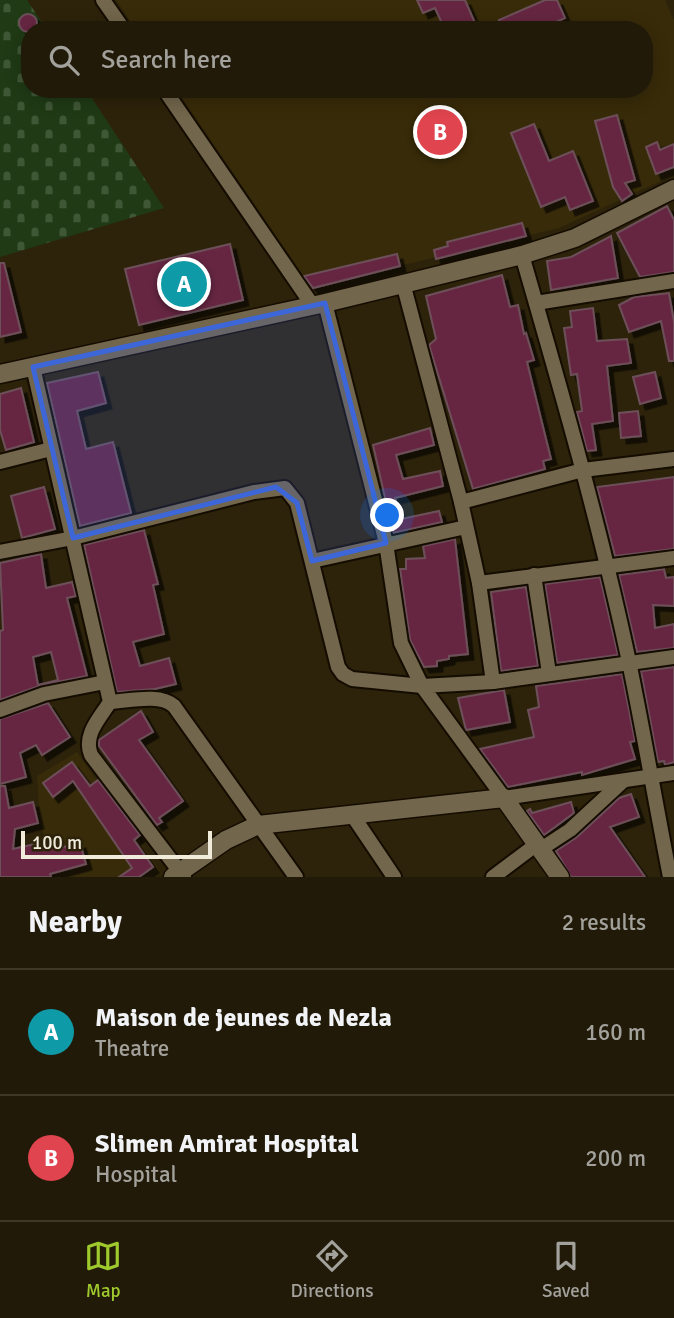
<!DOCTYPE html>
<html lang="en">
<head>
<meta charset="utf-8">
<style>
  body { margin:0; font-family:Signika,sans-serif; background:#2e2716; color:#f1f3f6 }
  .scale { position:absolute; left:21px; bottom:18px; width:191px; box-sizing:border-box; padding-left:7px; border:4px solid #f1ebdc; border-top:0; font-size:19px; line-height:24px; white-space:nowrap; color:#f1ebdc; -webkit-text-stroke:5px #2d230a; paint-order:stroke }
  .you { position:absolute; left:388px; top:516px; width:24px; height:24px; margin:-18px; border:5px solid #fff; border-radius:50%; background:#1a73e8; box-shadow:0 0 0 10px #1a73e833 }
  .badge { display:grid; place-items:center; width:46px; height:46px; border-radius:50%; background:#9fca2d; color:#fff; font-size:23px; font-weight:700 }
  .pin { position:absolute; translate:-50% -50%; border:4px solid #fff; box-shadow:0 2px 7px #0006 }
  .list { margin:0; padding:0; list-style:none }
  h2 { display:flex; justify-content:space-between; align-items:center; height:91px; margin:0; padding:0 28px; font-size:30px }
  h2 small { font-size:23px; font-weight:400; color:#a2a19c }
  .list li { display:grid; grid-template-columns:46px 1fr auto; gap:21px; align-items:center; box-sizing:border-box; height:126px; padding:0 28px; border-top:2px solid #3f3829 }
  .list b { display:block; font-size:26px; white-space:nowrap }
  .list p { margin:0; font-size:23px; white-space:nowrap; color:#a2a19c }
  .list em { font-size:23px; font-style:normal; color:#a2a19c }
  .icon { flex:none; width:38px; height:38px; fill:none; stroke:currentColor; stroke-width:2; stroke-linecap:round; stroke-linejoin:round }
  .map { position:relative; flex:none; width:674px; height:877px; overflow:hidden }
  .search { position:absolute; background:#221a08; box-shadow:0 4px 18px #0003; left:21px; right:21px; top:21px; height:77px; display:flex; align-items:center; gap:18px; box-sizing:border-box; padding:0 24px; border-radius:28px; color:#a2a19c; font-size:26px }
  .sheet { height:343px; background:#221a08 }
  nav { display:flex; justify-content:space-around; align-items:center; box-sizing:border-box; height:98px; border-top:2px solid #3f3829; background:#221a08; font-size:19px; color:#a2a19c }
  nav a { display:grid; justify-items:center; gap:4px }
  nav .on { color:#9fca2d }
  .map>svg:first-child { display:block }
  .built { fill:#382b09 }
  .cemetery { fill:url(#cemetery-stones) }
  .building { fill:#662842; stroke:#6d505a; stroke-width:2; fill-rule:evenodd; filter:url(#shadow) }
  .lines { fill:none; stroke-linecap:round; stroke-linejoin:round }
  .minor-casing { stroke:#150c00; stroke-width:18 }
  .tertiary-casing { stroke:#150c00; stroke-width:21 }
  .minor { stroke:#72664c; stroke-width:14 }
  .tertiary { stroke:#72664c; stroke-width:18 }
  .marked { fill:#3d66d9; fill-opacity:0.2; stroke:#3d66d9; stroke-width:5; stroke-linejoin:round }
</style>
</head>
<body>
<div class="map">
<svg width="674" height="877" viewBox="0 0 674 877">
  <defs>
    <pattern id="cemetery-stones" width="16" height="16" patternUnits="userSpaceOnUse" patternTransform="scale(1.75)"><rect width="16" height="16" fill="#1f3a15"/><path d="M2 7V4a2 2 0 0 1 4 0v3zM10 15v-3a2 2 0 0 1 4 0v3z" fill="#405736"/></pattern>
    <filter id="shadow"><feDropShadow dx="5.5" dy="5.5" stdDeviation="0" flood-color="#0009"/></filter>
  </defs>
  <rect width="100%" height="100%" fill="#2d230a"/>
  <g class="built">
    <polygon points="116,0 665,0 674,20 674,175 559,228 311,287 176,89 644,89 644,30 136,30"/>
    <polygon points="77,752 160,871 152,877 56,877 40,822 37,776"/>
  </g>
  <polygon class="cemetery" points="0,0 27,0 47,30 30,30 30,89 86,89 164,208 0,257"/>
  <g class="building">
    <polygon points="417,0 465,0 478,30 445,30 435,8 423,13"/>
    <polygon points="545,0 557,0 565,18 538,30 504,30 499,20"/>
    <circle cx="28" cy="23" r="9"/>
    <polygon points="617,115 635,180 625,183 632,194 622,201 613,187 595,121"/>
    <polygon points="534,124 549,161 573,151 593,201 570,210 565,197 541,207 511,133"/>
    <polygon points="657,142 660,150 674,144 674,167 656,174 646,147"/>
    <polygon points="667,206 674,220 674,272 640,277 617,233"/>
    <polygon points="522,223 526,236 436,259 434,250 448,246 447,242"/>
    <polygon points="611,236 618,278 551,290 547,261 571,257"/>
    <polygon points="230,244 243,300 139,325 125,269"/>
    <polygon points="397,254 400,266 313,288 304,276"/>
    <polygon points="0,263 4,263 21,332 0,337"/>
    <polygon points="502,275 510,307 518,305 524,334 526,333 534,360 527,362 551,459 543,461 545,469 473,489 429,345 436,339 426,296"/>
    <polygon points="669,293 674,322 674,361 669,361 661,321 629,332 619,305 634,297"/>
    <polygon points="593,308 597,341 627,339 631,363 607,366 613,421 592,424 596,450 587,451 577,412 582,411 577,374 571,375 564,328 572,327 570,311"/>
    <polygon points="98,372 106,403 77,411 86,449 113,442 131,513 80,526 47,383"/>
    <polygon points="655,372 661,398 640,404 633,377"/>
    <polygon points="21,388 34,442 6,450 0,430 0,394"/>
    <polygon points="638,411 641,436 621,438 619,413"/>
    <polygon points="430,428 434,445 396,455 403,479 440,471 443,486 395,498 401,519 439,511 442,522 393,533 373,445"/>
    <polygon points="674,477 674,549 615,556 597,487"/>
    <polygon points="44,487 55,529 22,538 11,496"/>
    <polygon points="144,530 158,584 153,585 164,634 133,642 140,666 169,658 176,684 155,689 117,692 84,545"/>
    <polygon points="455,539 468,654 449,656 449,659 437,661 437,666 424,667 410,640 400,569 406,569 406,559 425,558 423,546"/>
    <path d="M 41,554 L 46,588 L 72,582 L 76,596 L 67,598 L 87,676 L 42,685 L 0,700 L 0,631 L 3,630 L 0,563 ZM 51,652 L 58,680 L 38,685 L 33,657 Z"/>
    <polygon points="664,569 666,578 674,577 674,606 653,605 655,628 674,624 674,648 637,652 619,575"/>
    <polygon points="600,577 618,655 557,663 545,584"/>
    <polygon points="526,587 538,666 501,671 491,592"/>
    <polygon points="674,667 674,762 665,765 664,761 658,762 641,671"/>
    <polygon points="622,674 635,741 630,742 635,759 582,775 582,772 508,787 480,749 534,737 528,710 539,707 536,686"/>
    <polygon points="504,690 510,722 466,730 458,698"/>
    <polygon points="48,703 70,737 42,755 36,745 20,753 26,777 0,784 0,719"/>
    <polygon points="141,711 153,732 139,740 183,801 159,818 162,822 157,825 99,746 99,740"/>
    <polygon points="72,762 90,786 98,780 140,835 134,840 153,867 139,877 119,877 132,868 73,781 53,797 43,783"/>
    <polygon points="0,786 5,786 9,808 33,802 38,823 15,829 13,849 57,839 59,848 80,843 86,864 50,874 51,877 0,877"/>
    <polygon points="631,794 639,817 610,827 645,877 571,877 556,851 577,837 619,798"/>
    <polygon points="571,802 574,813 544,835 527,811 530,809 532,813"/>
  </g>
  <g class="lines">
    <g class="minor-casing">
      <g id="minor">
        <polyline points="103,0 124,30"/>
        <polyline points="164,89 313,306"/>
        <path d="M 522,255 C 561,390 600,525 629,662 C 644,734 656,806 670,877"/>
        <polyline points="403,283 461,502 479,583 493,682"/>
        <polyline points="325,303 386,543 401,643 422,686"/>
        <polyline points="536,303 674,281"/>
        <path d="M 33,367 L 110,702 C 99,719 83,735 91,755 L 184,877"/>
        <polyline points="0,462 51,449"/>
        <polyline points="461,502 583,470 674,459"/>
        <polyline points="0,552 73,538 254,492 285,488 297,503 338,667 343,674 352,679 422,686"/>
        <polyline points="312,561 466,527"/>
        <polyline points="534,575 549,673"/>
        <polyline points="479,583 674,558"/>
        <polyline points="674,657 493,682 422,686 504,798 674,773"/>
        <path d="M 110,702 C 129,701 160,693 174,706 L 296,877"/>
        <polyline points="0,710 44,694 105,682"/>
        <polyline points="353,816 394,877"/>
        <polyline points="541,849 570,830 623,781"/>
        <polyline points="493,877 537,844"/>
      </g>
    </g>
    <g class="tertiary-casing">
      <g id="tertiary">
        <polyline points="0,374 325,303 522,255 575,238 674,189"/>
        <polyline points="173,877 226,840 258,825 504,798 560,877"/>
      </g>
    </g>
    <use href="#minor" class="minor"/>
    <use href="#tertiary" class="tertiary"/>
  </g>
  <path class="marked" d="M 325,303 L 386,543 L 312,561 L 297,503 L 276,487 L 73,538 L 33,367 Z"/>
</svg>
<div class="scale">100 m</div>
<div class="you"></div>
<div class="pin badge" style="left:184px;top:284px;background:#0f9aa8">A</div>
<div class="pin badge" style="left:440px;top:132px;background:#e0444e">B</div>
<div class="search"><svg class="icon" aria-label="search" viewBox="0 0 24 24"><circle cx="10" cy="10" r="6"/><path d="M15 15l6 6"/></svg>Search here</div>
</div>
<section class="sheet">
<h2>Nearby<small>2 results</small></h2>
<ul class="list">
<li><span class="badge" style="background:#0f9aa8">A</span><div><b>Maison de jeunes de Nezla</b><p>Theatre</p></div><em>160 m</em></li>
<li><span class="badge" style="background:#e0444e">B</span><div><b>Slimen Amirat Hospital</b><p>Hospital</p></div><em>200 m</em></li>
</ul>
</section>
<nav>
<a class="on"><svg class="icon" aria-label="map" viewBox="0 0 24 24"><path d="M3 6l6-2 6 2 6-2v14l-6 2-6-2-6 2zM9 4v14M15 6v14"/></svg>Map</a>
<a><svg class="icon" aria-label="directions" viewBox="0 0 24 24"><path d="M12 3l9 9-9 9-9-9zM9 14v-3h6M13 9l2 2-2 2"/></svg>Directions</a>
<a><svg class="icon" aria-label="saved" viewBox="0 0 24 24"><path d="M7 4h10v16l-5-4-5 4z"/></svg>Saved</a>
</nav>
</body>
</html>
